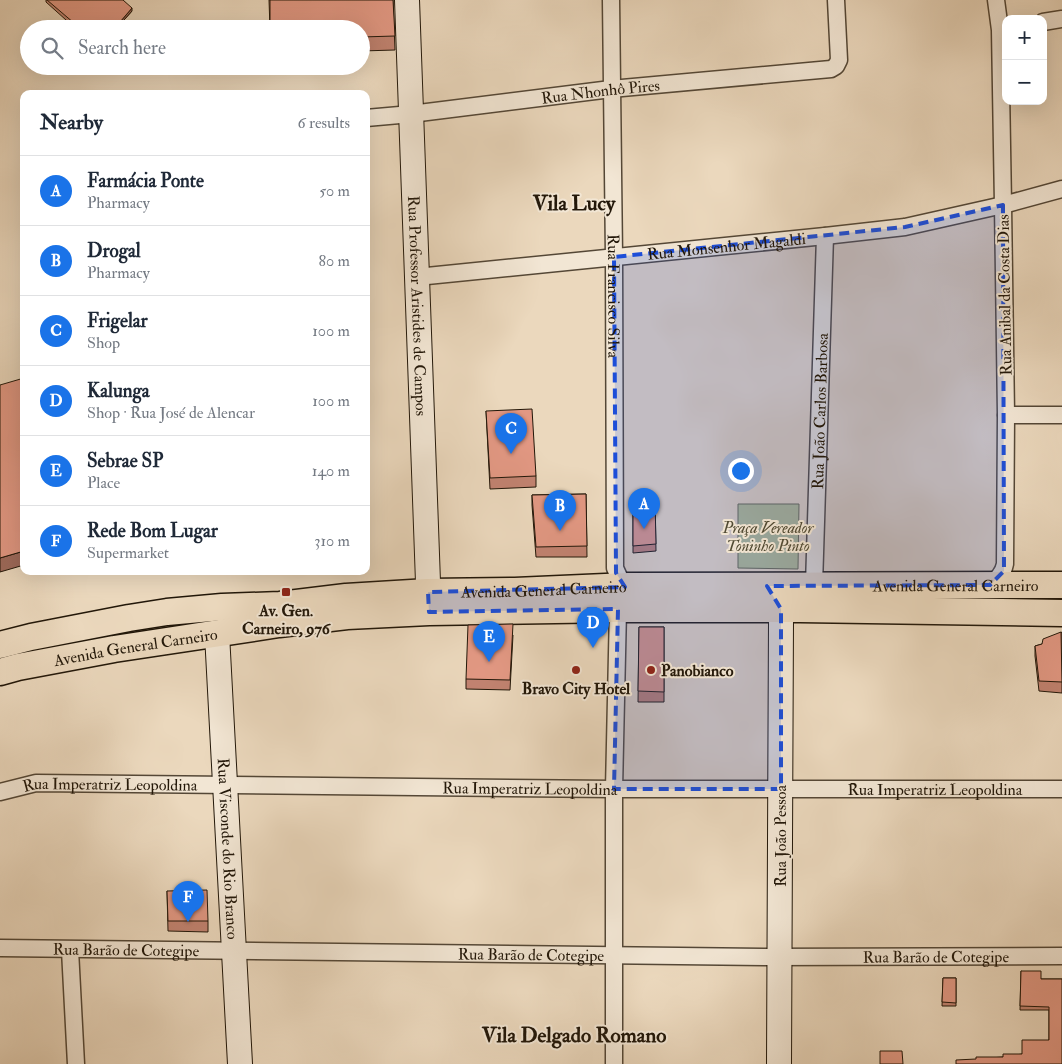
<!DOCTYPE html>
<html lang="en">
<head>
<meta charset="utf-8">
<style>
  body { margin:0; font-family:"IM FELL Double Pica",serif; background:#f6f6f7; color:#1f2937 }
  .controls { position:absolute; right:15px; top:15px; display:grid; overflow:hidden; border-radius:10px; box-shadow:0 5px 20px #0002 }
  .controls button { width:45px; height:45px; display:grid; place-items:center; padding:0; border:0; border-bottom:1px solid #e0e1e3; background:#fff; color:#1f2937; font:25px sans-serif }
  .you { position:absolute; left:740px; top:470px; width:18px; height:18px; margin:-12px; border:4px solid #fff; border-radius:50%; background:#1a73e8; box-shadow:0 0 0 8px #1a73e833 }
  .badge { display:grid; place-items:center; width:32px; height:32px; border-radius:50%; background:#1a73e8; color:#fff; font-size:16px; font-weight:700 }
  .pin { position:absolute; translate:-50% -41px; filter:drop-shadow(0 1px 2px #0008) }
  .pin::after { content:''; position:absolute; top:26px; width:18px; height:15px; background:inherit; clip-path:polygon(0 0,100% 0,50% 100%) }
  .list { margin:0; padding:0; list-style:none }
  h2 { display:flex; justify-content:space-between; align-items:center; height:65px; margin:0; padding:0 20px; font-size:21px }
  h2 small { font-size:16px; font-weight:400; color:#747a83 }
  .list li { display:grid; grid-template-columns:32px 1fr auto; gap:15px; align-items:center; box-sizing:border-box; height:70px; padding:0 20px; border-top:1px solid #e0e1e3 }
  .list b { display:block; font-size:19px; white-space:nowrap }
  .list p { margin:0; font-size:16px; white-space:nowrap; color:#747a83 }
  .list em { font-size:16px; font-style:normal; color:#747a83 }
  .icon { flex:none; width:28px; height:28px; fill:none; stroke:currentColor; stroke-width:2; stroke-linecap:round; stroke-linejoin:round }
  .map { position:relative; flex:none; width:1062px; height:1064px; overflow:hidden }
  .search { position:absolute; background:#fff; box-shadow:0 5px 20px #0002; left:20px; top:20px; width:350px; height:55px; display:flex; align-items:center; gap:12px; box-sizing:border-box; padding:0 18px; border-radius:28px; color:#747a83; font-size:19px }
  .panel { position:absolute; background:#fff; box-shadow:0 5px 20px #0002; left:20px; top:90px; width:350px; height:485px; border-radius:10px }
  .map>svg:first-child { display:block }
  .green { fill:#b8be90; stroke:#6d6a4c }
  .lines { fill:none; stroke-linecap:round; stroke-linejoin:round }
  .street-casing { stroke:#544736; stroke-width:19 }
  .secondary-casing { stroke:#221709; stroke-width:26 }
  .primary-casing { stroke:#221709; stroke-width:29 }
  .street { stroke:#f2e6d4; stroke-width:16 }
  .secondary { stroke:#f2e6d4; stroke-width:24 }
  .primary { stroke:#ebd8bd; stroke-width:26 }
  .wall { fill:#c28371; stroke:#221709 }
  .shaded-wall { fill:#9e6a5c; stroke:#221709 }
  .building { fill:#e29883; stroke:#221709 }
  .marked { fill:#1d4ed8; fill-opacity:0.2; stroke:#1d4ed8; stroke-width:4; stroke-dasharray:10 6; stroke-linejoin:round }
  .poi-dot { fill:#8f2418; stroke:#f2e6d4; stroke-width:2 }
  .labels { text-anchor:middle; stroke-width:4; stroke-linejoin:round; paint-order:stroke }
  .street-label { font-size:16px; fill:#221709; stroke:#f2e6d4 }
  .park-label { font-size:16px; font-style:italic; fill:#4f4932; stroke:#f2e6d4 }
  .poi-label { font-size:16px; font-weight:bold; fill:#221709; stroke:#f2e6d4 }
  .district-label { font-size:21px; font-weight:bold; fill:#221709; stroke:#f2e6d4 }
</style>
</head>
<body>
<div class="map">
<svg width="1062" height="1064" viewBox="0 0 1062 1064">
  <rect width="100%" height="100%" fill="#ebd8bd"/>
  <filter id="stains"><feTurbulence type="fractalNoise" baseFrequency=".004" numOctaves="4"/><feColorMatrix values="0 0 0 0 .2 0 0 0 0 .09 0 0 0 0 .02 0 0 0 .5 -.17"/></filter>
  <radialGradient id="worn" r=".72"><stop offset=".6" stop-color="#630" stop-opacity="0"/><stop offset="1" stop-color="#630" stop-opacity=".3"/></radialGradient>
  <polygon class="green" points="738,504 799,504 798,569 738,568"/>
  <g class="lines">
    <g class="street-casing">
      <g id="street">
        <path id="s1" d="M 611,0 L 614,257 L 615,568 L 620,579 L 628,586"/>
        <polyline points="1043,22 1062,19"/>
        <path id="s2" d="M 366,118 L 411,114 L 611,89 L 831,69 L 836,66 L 839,60 L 836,0"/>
        <path id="s3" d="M 417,277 L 825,236 L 905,227 L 1003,205 L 1062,189"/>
        <polyline points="1006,415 1062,415"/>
        <path id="s4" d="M 814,585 L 825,236"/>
        <path d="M 990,585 C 997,579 1003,574 1005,564 L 1006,415 L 1003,205 L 1000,30 L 996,0"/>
        <path id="s5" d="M 0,792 L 36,783 L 614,789 L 1062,789"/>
        <path id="s6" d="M 0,948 L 764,957 L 1062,956"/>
        <polyline points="70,950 76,1064"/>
        <polyline points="614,1064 614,789 618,609"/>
      </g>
    </g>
    <g class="secondary-casing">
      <g id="secondary">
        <path id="s7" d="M 407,0 L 429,610"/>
        <path d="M 771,594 C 779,602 781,608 781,619 L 779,1064"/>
        <path id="s8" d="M 217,634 L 240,1064"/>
      </g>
    </g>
    <g class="primary-casing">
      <g id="primary">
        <path id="s9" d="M 0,645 L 31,637 L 129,618 L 167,612 L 222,607 L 280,605 L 346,597 L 428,592 L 515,591 L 628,586 L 1062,585"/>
        <path id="s10" d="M 0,672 L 18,667 L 114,649 L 279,624 L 347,616 L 429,612 L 618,609 L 800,609 L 1062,613"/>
      </g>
    </g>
    <use href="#street" class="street"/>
    <use href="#secondary" class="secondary"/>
    <use href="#primary" class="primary"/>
  </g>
  <g class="wall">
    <polygon points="46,0 123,0 132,11 116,29 76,29 46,2"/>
    <polygon points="269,0 393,0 395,50 361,51 361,29 270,29"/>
    <polygon points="486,411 536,476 536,487 490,489"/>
    <polygon points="586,494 587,557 536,557 532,505 532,495"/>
    <polygon points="655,499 656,551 633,553 633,500"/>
    <polygon points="639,627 664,627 664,702 638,702"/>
    <polygon points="1062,632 1062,693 1039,691 1035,656 1035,646 1042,644"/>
    <polygon points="513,635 510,690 466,689 466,679"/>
    <polygon points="167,891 208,921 208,932 168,931"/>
    <polygon points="1021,971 1041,979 1062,979 1062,1064 976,1059 1003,1057 1022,1054 1049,1040 1049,1010 1020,1010"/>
    <polygon points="943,978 956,978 956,1006 942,1006"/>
  </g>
  <g class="shaded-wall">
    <polygon points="132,8 132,11 116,29 114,29"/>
    <polygon points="24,551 24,565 0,572 0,558"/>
  </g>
  <g class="building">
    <polygon points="47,0 123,0 132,8 114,29 81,29"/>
    <polygon points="270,0 393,0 395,36 361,37 361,29 270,29"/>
    <polygon points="24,378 24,551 0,558 0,385"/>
    <polygon points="532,409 536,476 490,478 486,411"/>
    <polygon points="586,494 587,546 536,547 532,495"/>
    <polygon points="655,499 656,544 633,546 633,500"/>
    <polygon points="513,624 510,680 466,679 468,625"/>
    <polygon points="639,627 664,627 664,692 638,691"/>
    <polygon points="1061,632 1062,682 1039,681 1035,646 1042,644 1043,639"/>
    <polygon points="207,890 208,921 168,921 167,891"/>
    <polygon points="1021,971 1041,971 1041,979 1062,979 1062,1064 956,1064 956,1060 976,1059 976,1057 1003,1057 1003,1054 1022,1054 1022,1040 1049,1040 1049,1007 1020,1006"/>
    <polygon points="943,978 956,978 956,1003 942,1002"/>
    <polygon points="880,1051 902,1051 903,1064 880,1064"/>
  </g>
  <path class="marked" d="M 1003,205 L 1004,571 L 990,585 L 767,586 L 781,609 L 781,789 L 614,789 L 618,609 L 429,612 L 428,592 L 625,587 L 616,573 L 614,257 L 905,227 Z"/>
  <g class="poi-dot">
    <rect x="281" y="587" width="10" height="10" rx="2.5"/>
    <circle cx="576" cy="670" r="5"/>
    <circle cx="651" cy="670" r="5"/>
  </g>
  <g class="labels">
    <g class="street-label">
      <text dy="6" stroke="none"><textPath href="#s2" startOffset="236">Rua Nhonhô Pires</textPath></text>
      <text dy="6" stroke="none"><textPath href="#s3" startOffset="311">Rua Monsenhor Magaldi</textPath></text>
      <text transform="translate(1004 295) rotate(-91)" y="6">Rua Anibal da Costa Dias</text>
      <text dy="6" stroke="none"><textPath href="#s1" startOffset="296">Rua Francisco Silva</textPath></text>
      <text dy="6" stroke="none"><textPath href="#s7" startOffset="306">Rua Professor Aristides de Campos</textPath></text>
      <text dy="6" stroke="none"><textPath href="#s4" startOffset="174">Rua João Carlos Barbosa</textPath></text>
      <text dy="6" stroke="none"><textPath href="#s9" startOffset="960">Avenida General Carneiro</textPath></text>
      <text dy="6" stroke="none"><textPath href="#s9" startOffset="548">Avenida General Carneiro</textPath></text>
      <text dy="6" stroke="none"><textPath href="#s10" startOffset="138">Avenida General Carneiro</textPath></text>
      <text dy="6" stroke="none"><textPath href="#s5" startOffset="111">Rua Imperatriz Leopoldina</textPath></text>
      <text dy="6" stroke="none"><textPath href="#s5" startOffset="531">Rua Imperatriz Leopoldina</textPath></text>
      <text dy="6" stroke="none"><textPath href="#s5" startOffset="936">Rua Imperatriz Leopoldina</textPath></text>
      <text transform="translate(780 836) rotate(-90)" y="6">Rua João Pessoa</text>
      <text dy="6" stroke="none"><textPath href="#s8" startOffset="215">Rua Visconde do Rio Branco</textPath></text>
      <text dy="6" stroke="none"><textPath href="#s6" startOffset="126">Rua Barão de Cotegipe</textPath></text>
      <text dy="6" stroke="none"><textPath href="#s6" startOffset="531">Rua Barão de Cotegipe</textPath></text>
      <text dy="6" stroke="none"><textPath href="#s6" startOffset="936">Rua Barão de Cotegipe</textPath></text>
    </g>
    <g class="park-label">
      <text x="768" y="533">Praça Vereador<tspan x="768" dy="18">Toninho Pinto</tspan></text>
    </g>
    <g class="poi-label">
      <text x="286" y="616">Av. Gen.<tspan x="286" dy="18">Carneiro, 976</tspan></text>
      <text x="661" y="676" text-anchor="start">Panobianco</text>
      <text x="576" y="694">Bravo City Hotel</text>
    </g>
    <g class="district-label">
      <text x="574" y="210">Vila Lucy</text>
      <text x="574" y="1042">Vila Delgado Romano</text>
    </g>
  </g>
  <rect width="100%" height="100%" filter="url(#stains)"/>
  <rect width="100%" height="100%" fill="url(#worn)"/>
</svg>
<div class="controls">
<button>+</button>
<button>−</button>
</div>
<div class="you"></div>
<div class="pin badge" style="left:644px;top:529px">A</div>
<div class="pin badge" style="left:560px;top:531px">B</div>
<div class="pin badge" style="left:511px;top:454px">C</div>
<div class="pin badge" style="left:593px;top:648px">D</div>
<div class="pin badge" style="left:489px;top:662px">E</div>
<div class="pin badge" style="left:188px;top:922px">F</div>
<div class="search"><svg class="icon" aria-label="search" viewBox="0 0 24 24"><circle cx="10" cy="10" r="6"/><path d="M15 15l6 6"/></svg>Search here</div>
<section class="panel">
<h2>Nearby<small>6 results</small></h2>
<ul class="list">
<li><span class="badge">A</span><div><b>Farmácia Ponte</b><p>Pharmacy</p></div><em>50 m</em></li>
<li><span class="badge">B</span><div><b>Drogal</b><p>Pharmacy</p></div><em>80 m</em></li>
<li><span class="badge">C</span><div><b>Frigelar</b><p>Shop</p></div><em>100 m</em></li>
<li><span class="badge">D</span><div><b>Kalunga</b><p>Shop · Rua José de Alencar</p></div><em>100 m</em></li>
<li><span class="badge">E</span><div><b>Sebrae SP</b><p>Place</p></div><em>140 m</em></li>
<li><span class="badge">F</span><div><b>Rede Bom Lugar</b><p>Supermarket</p></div><em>310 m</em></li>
</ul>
</section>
</div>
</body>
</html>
